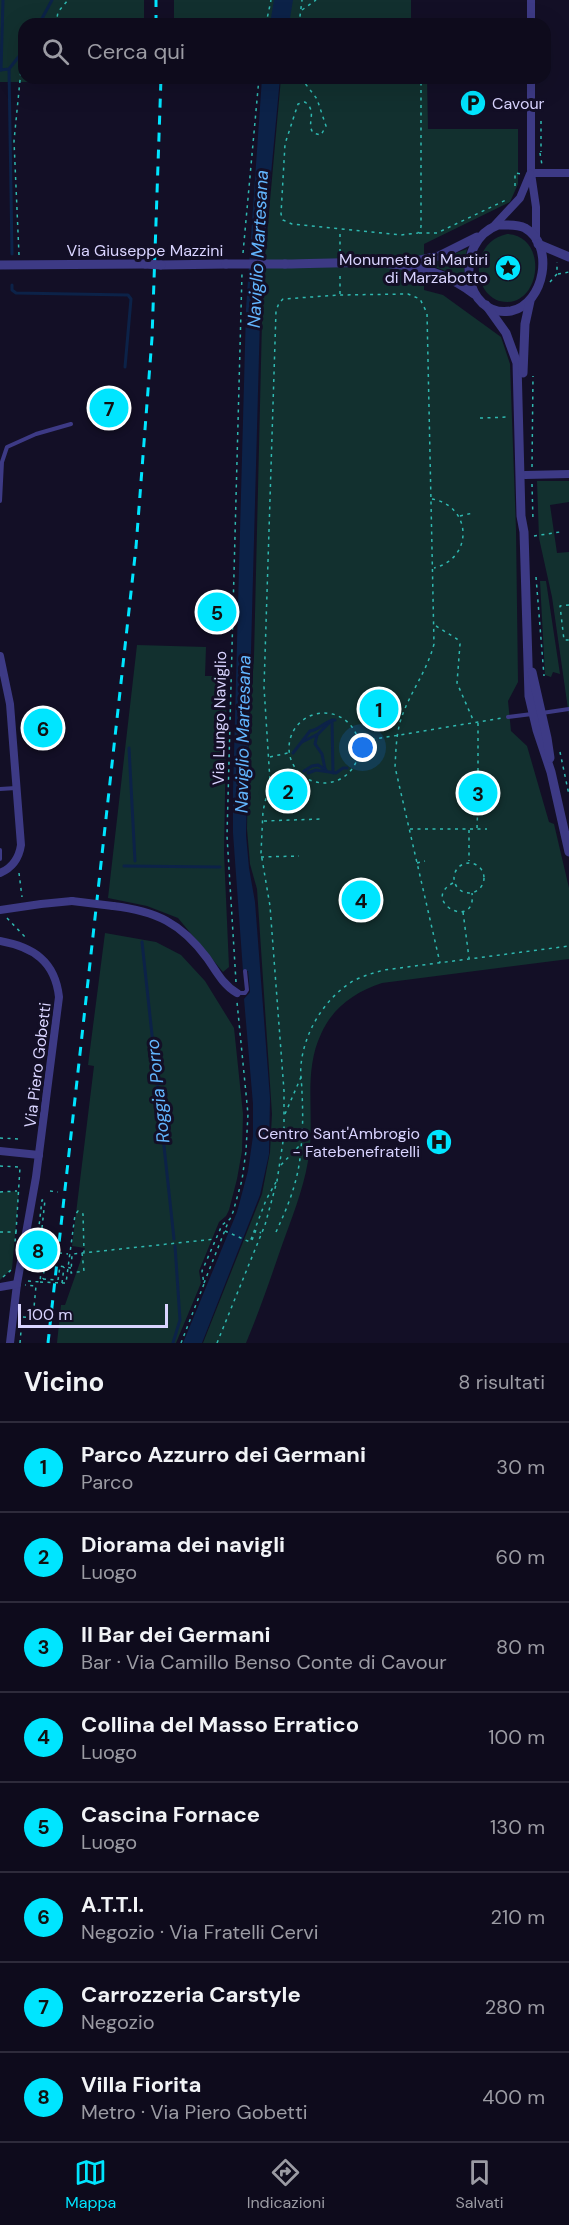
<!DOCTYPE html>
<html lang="it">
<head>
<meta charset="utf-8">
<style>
  body { margin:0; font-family:"DM Sans",sans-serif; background:#171425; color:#f1f3f6 }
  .scale { position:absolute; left:18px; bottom:15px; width:150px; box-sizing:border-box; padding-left:6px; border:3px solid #d9d4ff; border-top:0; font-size:16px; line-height:21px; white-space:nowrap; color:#d9d4ff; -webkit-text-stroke:4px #130f26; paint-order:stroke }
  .you { position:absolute; left:363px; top:748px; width:21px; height:21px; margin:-15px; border:4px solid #fff; border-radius:50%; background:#1a73e8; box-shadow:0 0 0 9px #1a73e833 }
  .badge { display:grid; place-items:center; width:39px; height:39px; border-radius:50%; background:#00e5ff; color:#111; font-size:20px; font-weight:700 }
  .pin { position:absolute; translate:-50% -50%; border:3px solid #fff; box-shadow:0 2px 6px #0006 }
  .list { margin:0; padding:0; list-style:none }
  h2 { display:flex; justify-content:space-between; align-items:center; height:78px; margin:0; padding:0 24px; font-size:26px }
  h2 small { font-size:20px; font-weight:400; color:#9b9ba3 }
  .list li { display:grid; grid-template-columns:39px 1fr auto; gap:18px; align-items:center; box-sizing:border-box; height:90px; padding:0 24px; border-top:2px solid #2e2b3b }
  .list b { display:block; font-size:22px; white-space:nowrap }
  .list p { margin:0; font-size:20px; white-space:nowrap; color:#9b9ba3 }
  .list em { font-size:20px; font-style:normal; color:#9b9ba3 }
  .icon { flex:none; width:33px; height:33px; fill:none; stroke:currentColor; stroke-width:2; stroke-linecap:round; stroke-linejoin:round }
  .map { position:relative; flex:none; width:569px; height:1343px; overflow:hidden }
  .search { position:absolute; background:#0e0b1c; box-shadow:0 6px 24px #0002; left:18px; right:18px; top:18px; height:66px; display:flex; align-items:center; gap:15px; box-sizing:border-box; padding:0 21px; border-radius:18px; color:#9b9ba3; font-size:22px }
  .sheet { height:798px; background:#0e0b1c }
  nav { display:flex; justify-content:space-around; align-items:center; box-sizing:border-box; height:84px; border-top:2px solid #2e2b3b; background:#0e0b1c; font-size:16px; color:#9b9ba3 }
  nav a { display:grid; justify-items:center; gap:3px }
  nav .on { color:#00e5ff }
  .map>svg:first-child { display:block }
  .green { fill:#12302f }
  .water { fill:#0c2248 }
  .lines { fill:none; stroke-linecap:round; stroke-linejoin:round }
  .stream { stroke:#0c2248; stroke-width:3 }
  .path { stroke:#2fb8b0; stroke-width:1.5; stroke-dasharray:3 4.5; stroke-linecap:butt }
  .service { stroke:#3d3a85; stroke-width:4 }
  .minor { stroke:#3d3a85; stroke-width:8 }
  .tertiary { stroke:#3d3a85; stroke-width:9 }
  .rail { stroke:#00e5ff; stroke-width:3; stroke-dasharray:9 8; stroke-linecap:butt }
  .path-bridge { stroke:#2fb8b0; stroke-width:1.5; stroke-dasharray:3 4.5; stroke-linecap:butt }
  .minor-bridge { stroke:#3d3a85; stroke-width:8 }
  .tertiary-bridge { stroke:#3d3a85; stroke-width:9 }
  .labels { text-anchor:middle; stroke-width:6; stroke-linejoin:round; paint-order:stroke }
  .poi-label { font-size:16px; fill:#d9d4ff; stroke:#130f26; text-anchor:end }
  .street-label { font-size:16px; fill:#d9d4ff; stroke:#130f26 }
  .water-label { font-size:18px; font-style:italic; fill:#62b6ff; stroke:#130f26 }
</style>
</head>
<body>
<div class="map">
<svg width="569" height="1343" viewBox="0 0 569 1343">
  <rect width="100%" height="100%" fill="#130f26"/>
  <g class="green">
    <polygon points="0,0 144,0 144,24 24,24 24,78 144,78 144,82 0,82"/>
    <rect x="174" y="0" width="237" height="24"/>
    <path d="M 281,78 L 427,78 L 428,129 L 518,129 L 518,184 L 510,202 L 424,244 L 424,290 L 443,295 L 501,337 L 510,364 L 516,530 L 518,682 L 508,701 L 511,731 L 527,746 L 549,822 L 554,824 L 569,888 L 569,959 L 382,983 C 355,992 333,1007 321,1034 C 302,1074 316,1118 308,1161 C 303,1191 291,1220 281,1248 C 270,1280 259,1312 246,1343 L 203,1343 L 262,1194 L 270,1152 L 272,1114 L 257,889 L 250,864 L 247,829 L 249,732 L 254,656 L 263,279 Z"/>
    <path d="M 507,234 C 547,236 542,300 508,302 C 473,303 466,243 507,234 Z"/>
    <polygon points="467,249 464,265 465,282 443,270 426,264"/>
    <polygon points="537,481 569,481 569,502 550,505 557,553 569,552 569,716 552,597 539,538"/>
    <polygon points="540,581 546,581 560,674 553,672 551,677 545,675"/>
    <polygon points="137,645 206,647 205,676 227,676 224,853 229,967 223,972 178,918 147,906 108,898"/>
    <polygon points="105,933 156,942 181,955 205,981 234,1028 243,1114 242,1151 237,1179 229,1210 226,1216 219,1222 199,1271 201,1283 176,1343 57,1343 61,1305 65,1305 85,1248 72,1246 94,1066 88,1065"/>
    <polygon points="19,1191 12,1269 0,1280 0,1192"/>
  </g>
  <g class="water">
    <polygon points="274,0 293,0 289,24 270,24"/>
    <polygon points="262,78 280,78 261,281 246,835 249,868 255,902 270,1098 269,1154 260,1195 202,1343 183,1343 237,1212 248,1171 253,1136 253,1104 244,999 250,992 248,971 243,971 233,833 233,791 246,309"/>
  </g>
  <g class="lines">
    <g class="stream">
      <polyline points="39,24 52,0"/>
      <polyline points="9,69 12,254"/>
      <polyline points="0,70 9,69 24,50"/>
      <polyline points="1,70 3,0"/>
      <polyline points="12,285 12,290 16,293 128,295 131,299 125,367"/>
      <polyline points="332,720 333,773"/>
      <polyline points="317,735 315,744 322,754 325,769"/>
      <polyline points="302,742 318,734 331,721"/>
      <polyline points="129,748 135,861"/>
      <path d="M 293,753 L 310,731 C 320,730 325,720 335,720"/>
      <polyline points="304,771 312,766 318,765 326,770"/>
      <polyline points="308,773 316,770 336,773 343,768 347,768"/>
      <polyline points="124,866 220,867"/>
      <polyline points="142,942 174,1239"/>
      <polyline points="173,1343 180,1320 175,1246"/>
    </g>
    <g class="path">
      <polyline points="302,10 316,0"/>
      <polyline points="56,24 58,12 68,0"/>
      <polyline points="266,24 271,0"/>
      <polyline points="299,24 302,0"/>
      <path d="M 301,78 L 317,99 L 326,126 L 321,135 L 313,133 C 306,122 318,112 305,102 L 298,104 L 285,144 L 281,214 L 283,220 L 292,224 L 401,235 L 418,233 L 421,227 L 421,78"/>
      <polyline points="365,78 383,80 399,78"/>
      <polyline points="541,121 541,152"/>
      <polyline points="540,153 542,165"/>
      <polyline points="515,186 515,173 521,174"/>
      <polyline points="419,233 437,233 506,200"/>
      <polyline points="340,252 340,230"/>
      <polyline points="243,253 259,78"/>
      <polyline points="19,255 14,141 21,70 24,58"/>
      <polyline points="558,274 569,272"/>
      <polyline points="550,282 557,274 557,262"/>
      <polyline points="340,294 340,272"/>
      <polyline points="480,418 509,417"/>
      <polyline points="532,467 533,376"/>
      <polyline points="532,484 533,521"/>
      <path d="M 432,499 C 472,506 474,558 434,568"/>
      <polyline points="460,516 473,513"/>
      <polyline points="534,536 560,532"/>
      <polyline points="536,577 544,676"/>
      <polyline points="569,605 560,606 564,640 569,640"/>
      <polyline points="436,626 457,639 460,644 457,683 474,722"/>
      <circle cx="324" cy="748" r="35"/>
      <polyline points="478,723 478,783"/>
      <polyline points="357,742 502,718"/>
      <polyline points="560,752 569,795"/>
      <polyline points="270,757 292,752"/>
      <polyline points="264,821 320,819"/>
      <polyline points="477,828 478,802"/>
      <polyline points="410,829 487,829"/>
      <polyline points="469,830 469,861"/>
      <polyline points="261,857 299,856"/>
      <circle cx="469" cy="878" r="15"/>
      <polyline points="417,863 425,861"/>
      <polyline points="19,873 22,897"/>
      <path d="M 453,883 C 419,901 477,932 472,893"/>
      <polyline points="463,912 469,958"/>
      <polyline points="7,918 26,938"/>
      <polyline points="236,982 227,836 242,273"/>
      <polyline points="285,1114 301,1077"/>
      <polyline points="0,1138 20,1139"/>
      <polyline points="281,1165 301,1144"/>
      <polyline points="0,1166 20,1167 16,1232"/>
      <polyline points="50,1191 58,1192"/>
      <polyline points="0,1192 17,1191"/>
      <polyline points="225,1231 250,1242 266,1200 276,1182"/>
      <polyline points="0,1232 16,1232 15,1242"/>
      <path d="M 276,1232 C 289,1204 299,1179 301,1148 C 303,1130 303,1111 302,1093 C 302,1084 300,1074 301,1065 C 304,1032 325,998 353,981 C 363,976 373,973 384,970 L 569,946"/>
      <polyline points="34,1234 38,1235 42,1200 45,1200 41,1237 38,1237 38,1241 53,1243"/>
      <polyline points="252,1240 256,1230 261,1233"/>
      <polyline points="59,1253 68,1254"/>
      <polyline points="82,1253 84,1271 71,1273 72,1254 73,1254 215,1239"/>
      <polyline points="31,1261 45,1262 43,1279"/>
      <polyline points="3,1277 11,1270"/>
      <polyline points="58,1280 60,1266 71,1268"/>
      <polyline points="28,1281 40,1282 42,1261"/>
      <polyline points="62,1283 66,1283 75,1215 78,1211 83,1214 84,1252"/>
      <polyline points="62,1283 64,1267"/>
      <polyline points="204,1283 229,1220"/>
      <polyline points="23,1317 33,1318 36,1286 25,1285"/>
      <polyline points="20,1343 21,1331"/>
      <polyline points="181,1343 204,1284 202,1271 222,1225 230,1219 233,1212 242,1180 246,1151 248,1114 237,1002"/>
      <path d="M 217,1343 L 265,1225 L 277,1181 L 284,1135 L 284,1091 L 270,906 L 261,853 L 263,811 L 270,781 L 264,687 L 276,311 L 279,303 L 283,299 L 340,295 L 408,294 L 420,299 L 427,313 L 434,644 C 427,671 411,691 402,716 C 396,733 396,750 395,767 L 440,963"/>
    </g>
    <g class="service">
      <polyline points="0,501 2,462 7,447 36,434 71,424"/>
      <polyline points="542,713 569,709"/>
      <polyline points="508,717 532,714"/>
      <polyline points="0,789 16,788"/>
      <polyline points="0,850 0,859"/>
      <polyline points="237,993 245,993 247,990 245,971"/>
    </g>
    <g class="minor">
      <polyline points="531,0 531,24"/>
      <polyline points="531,78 531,173 536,207 536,240"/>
      <polyline points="531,173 569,173"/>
      <polyline points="493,227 520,198 530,174"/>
      <polyline points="525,475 569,474"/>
      <path d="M 0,656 L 10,704 L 21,845 C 19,858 12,868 0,873"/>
      <path d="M 113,906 C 156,911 181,923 207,958 C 216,971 223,985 237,993"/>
      <polyline points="0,910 41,904 72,901"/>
      <path d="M 0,941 C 33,947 55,961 59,997 L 36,1177 L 17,1284 L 10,1343"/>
      <polyline points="0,1151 39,1155"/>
      <polyline points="0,1287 17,1284"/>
    </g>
    <g class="tertiary">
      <path d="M 498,225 C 506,225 517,224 525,228 C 555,245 545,304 511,311 C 464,319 452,242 498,225 Z"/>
      <polyline points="538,244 569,257"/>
      <polyline points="406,263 439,256 477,237"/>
      <path d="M 285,264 C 349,264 421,252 474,294"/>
      <polyline points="0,265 145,264"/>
      <polyline points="161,265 226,264"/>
      <polyline points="486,305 506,333 517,363 521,516 524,532 529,696 537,730 551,772 569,852"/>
      <polyline points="523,373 525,324 530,301"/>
      <polyline points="532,672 547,738 550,758"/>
    </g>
    <g class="rail">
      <polyline points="156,24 156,0"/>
      <polyline points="48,1343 136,547 152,338 161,78"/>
    </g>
    <g class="path-bridge">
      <polyline points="43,1279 58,1280"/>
      <polyline points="40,1282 62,1283"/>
    </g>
    <polyline class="minor-bridge" points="72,901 113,906"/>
    <g class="tertiary-bridge">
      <polyline points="145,264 161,265"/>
      <polyline points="226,264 285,264"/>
    </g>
  </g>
  <defs>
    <g id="parking-disc" transform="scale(1.35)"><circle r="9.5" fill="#00e5ff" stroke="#130f26"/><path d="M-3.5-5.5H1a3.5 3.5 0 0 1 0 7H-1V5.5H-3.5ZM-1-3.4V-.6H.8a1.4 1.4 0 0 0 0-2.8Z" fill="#111"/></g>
    <g id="sight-disc" transform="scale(1.35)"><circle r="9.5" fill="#00e5ff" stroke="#130f26"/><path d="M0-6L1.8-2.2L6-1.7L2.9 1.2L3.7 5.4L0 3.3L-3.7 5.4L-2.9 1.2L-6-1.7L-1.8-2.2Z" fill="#111"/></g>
    <g id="hospital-disc" transform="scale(1.35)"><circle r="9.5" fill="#00e5ff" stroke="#130f26"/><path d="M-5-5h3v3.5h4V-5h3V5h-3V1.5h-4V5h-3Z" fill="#111"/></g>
  </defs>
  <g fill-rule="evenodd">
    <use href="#parking-disc" x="473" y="103"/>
    <use href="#sight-disc" x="508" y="268"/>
    <use href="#hospital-disc" x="439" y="1142"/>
  </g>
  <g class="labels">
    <g class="poi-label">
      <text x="492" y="109" text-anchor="start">Cavour</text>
      <text x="488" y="265">Monumeto ai Martiri<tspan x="488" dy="18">di Marzabotto</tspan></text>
      <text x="420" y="1139">Centro Sant'Ambrogio<tspan x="420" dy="18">- Fatebenefratelli</tspan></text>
    </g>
    <g class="street-label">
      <text x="145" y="256">Via Giuseppe Mazzini</text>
      <text transform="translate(219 718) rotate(-89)" y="6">Via Lungo Naviglio</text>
      <text transform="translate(37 1065) rotate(-83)" y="6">Via Piero Gobetti</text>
    </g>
    <g class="water-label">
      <text transform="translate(258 249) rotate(-87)" y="6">Naviglio Martesana</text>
      <text transform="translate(243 734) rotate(-89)" y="6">Naviglio Martesana</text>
      <text transform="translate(158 1091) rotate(-96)" y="6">Roggia Porro</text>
    </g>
  </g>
</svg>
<div class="scale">100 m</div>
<div class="you"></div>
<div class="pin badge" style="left:379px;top:709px">1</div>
<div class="pin badge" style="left:288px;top:791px">2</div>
<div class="pin badge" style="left:478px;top:793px">3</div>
<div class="pin badge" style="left:361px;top:900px">4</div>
<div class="pin badge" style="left:217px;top:612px">5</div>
<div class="pin badge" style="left:43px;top:728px">6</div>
<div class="pin badge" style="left:109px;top:408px">7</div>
<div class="pin badge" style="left:38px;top:1250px">8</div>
<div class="search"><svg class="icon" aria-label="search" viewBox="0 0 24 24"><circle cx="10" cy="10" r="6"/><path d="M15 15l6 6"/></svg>Cerca qui</div>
</div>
<section class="sheet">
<h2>Vicino<small>8 risultati</small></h2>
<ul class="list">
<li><span class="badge">1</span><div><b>Parco Azzurro dei Germani</b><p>Parco</p></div><em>30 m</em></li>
<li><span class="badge">2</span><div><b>Diorama dei navigli</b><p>Luogo</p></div><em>60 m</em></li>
<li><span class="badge">3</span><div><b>Il Bar dei Germani</b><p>Bar · Via Camillo Benso Conte di Cavour</p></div><em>80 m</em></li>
<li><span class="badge">4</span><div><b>Collina del Masso Erratico</b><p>Luogo</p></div><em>100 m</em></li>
<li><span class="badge">5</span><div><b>Cascina Fornace</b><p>Luogo</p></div><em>130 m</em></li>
<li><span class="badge">6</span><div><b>A.T.T.I.</b><p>Negozio · Via Fratelli Cervi</p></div><em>210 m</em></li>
<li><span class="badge">7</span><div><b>Carrozzeria Carstyle</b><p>Negozio</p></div><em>280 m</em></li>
<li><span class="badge">8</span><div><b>Villa Fiorita</b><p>Metro · Via Piero Gobetti</p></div><em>400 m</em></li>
</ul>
</section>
<nav>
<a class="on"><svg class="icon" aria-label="map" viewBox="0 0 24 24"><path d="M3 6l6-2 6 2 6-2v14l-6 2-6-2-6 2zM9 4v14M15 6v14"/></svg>Mappa</a>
<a><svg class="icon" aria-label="directions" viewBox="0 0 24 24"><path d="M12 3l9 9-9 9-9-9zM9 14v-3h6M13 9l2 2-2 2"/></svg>Indicazioni</a>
<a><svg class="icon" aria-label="saved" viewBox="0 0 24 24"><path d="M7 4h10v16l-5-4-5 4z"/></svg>Salvati</a>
</nav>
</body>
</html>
